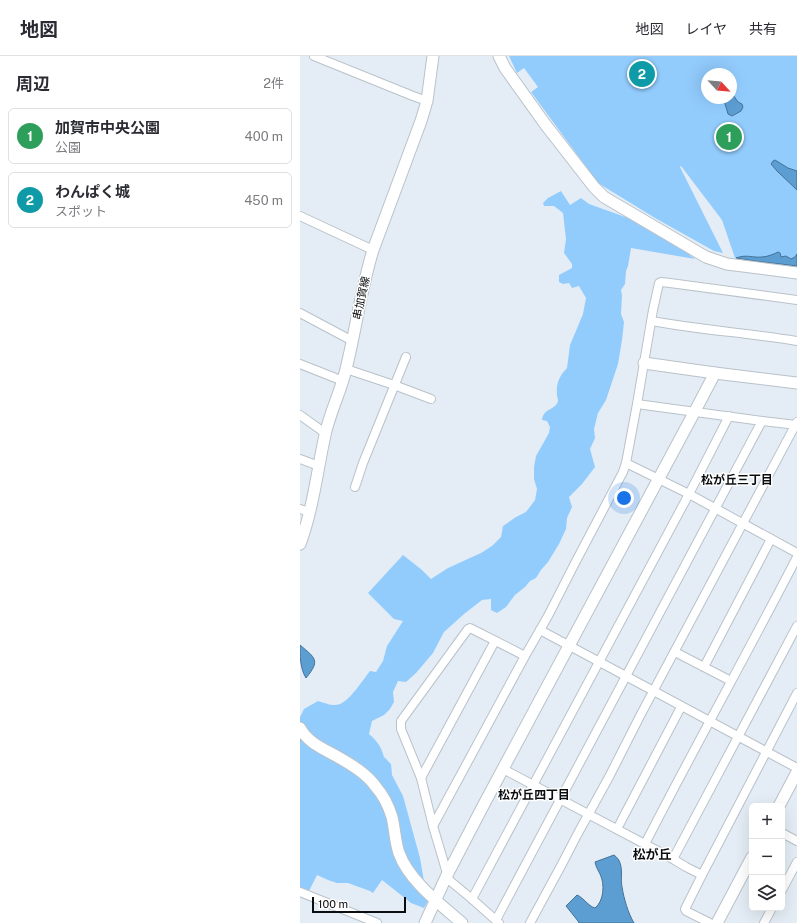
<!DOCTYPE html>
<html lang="ja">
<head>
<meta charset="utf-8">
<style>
  body { margin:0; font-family:"Public Sans","Noto Sans JP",sans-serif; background:#f2f2f3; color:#2b2b33 }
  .controls { position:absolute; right:12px; bottom:12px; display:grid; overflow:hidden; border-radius:6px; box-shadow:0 4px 16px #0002 }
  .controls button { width:36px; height:36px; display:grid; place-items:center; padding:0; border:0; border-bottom:1px solid #e1e1e2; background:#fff; color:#2b2b33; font:20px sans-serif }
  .compass { position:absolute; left:401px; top:12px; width:36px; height:36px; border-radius:50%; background:#fff; box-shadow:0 4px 16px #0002; rotate:116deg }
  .scale { position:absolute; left:12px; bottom:10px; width:94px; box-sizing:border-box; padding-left:4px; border:2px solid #0b0e10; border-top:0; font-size:11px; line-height:14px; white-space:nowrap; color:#0b0e10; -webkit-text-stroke:3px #fff; paint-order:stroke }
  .you { position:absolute; left:324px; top:442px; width:14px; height:14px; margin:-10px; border:3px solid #fff; border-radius:50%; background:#1a73e8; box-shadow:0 0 0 6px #1a73e833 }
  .badge { display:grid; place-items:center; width:26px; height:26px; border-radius:50%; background:#db2777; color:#fff; font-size:13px; font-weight:700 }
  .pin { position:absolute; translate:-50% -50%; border:2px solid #fff; box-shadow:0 1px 4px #0006 }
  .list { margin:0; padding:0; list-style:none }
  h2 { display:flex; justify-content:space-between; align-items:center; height:52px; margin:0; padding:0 16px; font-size:17px }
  h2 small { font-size:13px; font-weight:400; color:#7c7c81 }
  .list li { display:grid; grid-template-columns:26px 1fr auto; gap:12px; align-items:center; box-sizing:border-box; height:56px; margin:0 8px 8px; padding:0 8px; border:1px solid #e1e1e2; border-radius:6px }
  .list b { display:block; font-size:15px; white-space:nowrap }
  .list p { margin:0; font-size:13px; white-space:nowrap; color:#7c7c81 }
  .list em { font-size:13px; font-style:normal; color:#7c7c81 }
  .icon { flex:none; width:22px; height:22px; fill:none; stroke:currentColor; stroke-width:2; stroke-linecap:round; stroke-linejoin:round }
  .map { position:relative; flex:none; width:497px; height:867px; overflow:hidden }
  header { display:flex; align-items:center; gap:24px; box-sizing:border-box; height:56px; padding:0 20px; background:#fff; border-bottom:1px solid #e1e1e2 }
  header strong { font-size:19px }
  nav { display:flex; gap:22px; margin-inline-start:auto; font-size:14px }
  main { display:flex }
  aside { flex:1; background:#fff }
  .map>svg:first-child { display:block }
  .green { fill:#92ccfd; fill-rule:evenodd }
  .water { fill:#5c9dd2; stroke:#447298 }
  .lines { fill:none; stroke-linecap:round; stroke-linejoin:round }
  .street-casing { stroke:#b9c2c9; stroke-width:10 }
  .secondary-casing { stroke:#b9c2c9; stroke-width:13 }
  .street { stroke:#fff; stroke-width:8 }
  .secondary { stroke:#fff; stroke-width:11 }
  .labels { text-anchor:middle; stroke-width:3; stroke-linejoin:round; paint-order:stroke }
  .street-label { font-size:11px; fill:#0b0e10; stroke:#fff }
  .neighbourhood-label { font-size:12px; font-weight:bold; fill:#0b0e10; stroke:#fff }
  .quarter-label { font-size:13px; font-weight:bold; fill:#0b0e10; stroke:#fff }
</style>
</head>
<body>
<header>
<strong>地図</strong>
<nav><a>地図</a><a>レイヤ</a><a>共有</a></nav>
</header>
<main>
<aside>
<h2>周辺<small>2件</small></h2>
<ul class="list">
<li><span class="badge" style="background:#2e9e5b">1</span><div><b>加賀市中央公園</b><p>公園</p></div><em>400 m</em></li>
<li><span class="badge" style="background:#0f9aa8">2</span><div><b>わんぱく城</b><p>スポット</p></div><em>450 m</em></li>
</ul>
</aside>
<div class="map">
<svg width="497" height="867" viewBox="0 0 497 867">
  <rect width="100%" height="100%" fill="#e4edf5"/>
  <g class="green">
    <path d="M 209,0 L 497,0 L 497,211 L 476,209 L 435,202 L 422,164 L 381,110 L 380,111 L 423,197 L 414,195 L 355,162 L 298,127 L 231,36 L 238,31 L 224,12 L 217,17 ZM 407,18 L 431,18 L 431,42 L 407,42 Z"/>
    <path d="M 261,135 L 270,149 L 281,142 L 289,148 L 342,167 L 371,185 L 395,203 L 331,192 L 328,210 L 326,215 L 325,228 L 321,234 L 322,239 L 321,258 L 324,266 L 322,284 L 318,308 L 306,344 L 298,357 L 294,373 L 295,382 L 290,393 L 295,411 L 282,428 L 269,441 L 272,451 L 267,462 L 266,473 L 259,488 L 248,506 L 241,514 L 236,522 L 230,525 L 225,531 L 215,539 L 206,551 L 197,557 L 191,554 L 191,543 L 182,544 L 164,558 L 144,576 L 133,597 L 116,617 L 106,626 L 98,625 L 93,636 L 94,646 L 90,653 L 84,659 L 72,665 L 69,678 C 77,685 81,690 84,701 C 87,703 88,706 91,708 L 92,719 L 103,740 L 120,802 L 127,843 L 128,845 L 124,852 L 111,847 L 82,824 L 73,837 L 70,835 L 48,827 L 37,827 L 28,824 L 17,819 L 8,837 L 0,834 L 0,661 L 4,653 L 18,645 C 25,647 33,651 40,648 C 50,644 63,624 70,615 L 76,616 L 83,605 L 87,590 L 103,565 L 94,563 L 68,537 L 103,499 L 122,514 L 131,523 L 148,512 L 181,497 L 192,490 L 201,481 L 203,470 L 216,461 L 226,456 L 235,444 L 237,433 L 234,423 L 234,411 L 236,400 L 249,377 L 250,371 L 247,365 L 242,364 C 244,351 255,355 258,345 C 258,344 257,340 257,339 C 256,328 259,320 267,312 L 270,289 L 283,258 L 286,242 L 279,230 L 272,232 L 269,227 L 263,228 L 259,226 L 259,219 L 272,212 L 272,208 L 264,197 L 266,183 L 263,157 L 254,150 L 244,150 L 243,147 L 248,142 Z"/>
  </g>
  <g class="water">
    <polygon points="431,36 438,46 442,48 443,51 441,55 432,60 428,58 426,51 423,42 431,42"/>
    <polygon points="475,104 488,112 497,115 497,134 477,115 471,108 473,105"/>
    <path d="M 478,196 L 480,197 L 481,201 L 486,200 L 491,203 L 495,201 L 497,198 L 497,210 L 455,205 L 436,202 C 446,198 453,202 462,201 C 467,201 474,198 478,196 Z"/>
    <path d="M 0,589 C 15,602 21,604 6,622 C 0,612 0,600 0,589 Z"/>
    <path d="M 314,799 C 325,807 320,820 322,831 C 324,843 328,857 334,867 L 279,867 L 278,865 L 266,850 L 277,839 C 284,842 288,850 295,852 C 304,845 305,828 300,818 C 298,814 296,811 295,806 Z"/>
  </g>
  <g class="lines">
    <g class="street-casing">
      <g id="street">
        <polyline points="14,0 113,40 127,45"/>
        <polyline points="0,160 73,194"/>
        <polyline points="0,257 47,282 52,284"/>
        <path d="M 352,265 C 400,274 449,277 497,285"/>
        <polyline points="0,308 43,325"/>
        <polyline points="46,313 94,329 131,343"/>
        <polyline points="337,348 462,365 497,369"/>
        <polyline points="0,359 25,377"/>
        <polyline points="0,403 19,410"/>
        <polyline points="326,407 389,438 497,497"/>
        <polyline points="55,431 63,407 106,301"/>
        <polyline points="0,453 10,456"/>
        <polyline points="240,574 497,712"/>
        <polyline points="375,596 431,625"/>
        <polyline points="404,611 471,483"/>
        <polyline points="203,713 373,803 386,811 402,819"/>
        <polyline points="121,722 195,585"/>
        <polyline points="133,770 225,600 248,560 274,509 323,416 326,407 337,348 353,254 359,227 361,226 370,227 497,244"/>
        <polyline points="317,773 381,651"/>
        <polyline points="482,777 497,785"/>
        <path d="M 345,788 C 394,692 447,598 497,501"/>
        <polyline points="373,803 497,570"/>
        <polyline points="482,834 497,806"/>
        <polyline points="0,836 77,867"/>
        <polyline points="172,843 389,438 429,360"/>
        <polyline points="196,864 462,365"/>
        <polyline points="199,867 172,843 149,824 133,770 121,722 101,673 101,665 168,573 170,572 172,573 225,600"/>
        <polyline points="230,867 262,808 277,779 309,721 340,660 497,366"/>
        <polyline points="410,867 386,855 385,853 402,819 497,637"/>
        <polyline points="464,867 472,852"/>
      </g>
    </g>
    <g class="secondary-casing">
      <g id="secondary">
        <polyline points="199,0 205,12 245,68 294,131 304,141 406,201 427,208 497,217"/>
        <polyline points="344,307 415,317 497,327"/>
        <path d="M 0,488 C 13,453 17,416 25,379 C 30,356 41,335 46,313 C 56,273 61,233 73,194 L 121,65 L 127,45 L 133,0"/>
        <path d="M 0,672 C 8,687 24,693 38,701 C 52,709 67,718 76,731 C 83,739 89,751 92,761 C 95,773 95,786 99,797 C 109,825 140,848 162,867"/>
        <polyline points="479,750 497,716"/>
        <polyline points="125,867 147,819 183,750 395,355 415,317"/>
        <polyline points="417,867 452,801"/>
      </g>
    </g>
    <use href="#street" class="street"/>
    <use href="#secondary" class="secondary"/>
  </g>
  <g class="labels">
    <g class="street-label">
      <text transform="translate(61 242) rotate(-78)" y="4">串加賀線</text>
    </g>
    <g class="neighbourhood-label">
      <text x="437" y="428">松が丘三丁目</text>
      <text x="234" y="743">松が丘四丁目</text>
    </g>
    <g class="quarter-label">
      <text x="352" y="803">松が丘</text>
    </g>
  </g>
</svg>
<div class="controls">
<button>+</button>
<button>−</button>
<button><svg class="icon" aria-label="layers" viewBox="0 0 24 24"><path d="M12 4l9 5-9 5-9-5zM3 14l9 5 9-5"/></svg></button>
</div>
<svg class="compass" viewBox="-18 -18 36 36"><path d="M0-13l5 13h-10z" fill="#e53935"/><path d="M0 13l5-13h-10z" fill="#7c7c81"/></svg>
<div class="scale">100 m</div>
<div class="you"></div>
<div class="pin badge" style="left:429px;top:81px;background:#2e9e5b">1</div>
<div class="pin badge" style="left:342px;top:18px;background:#0f9aa8">2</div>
</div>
</main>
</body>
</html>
